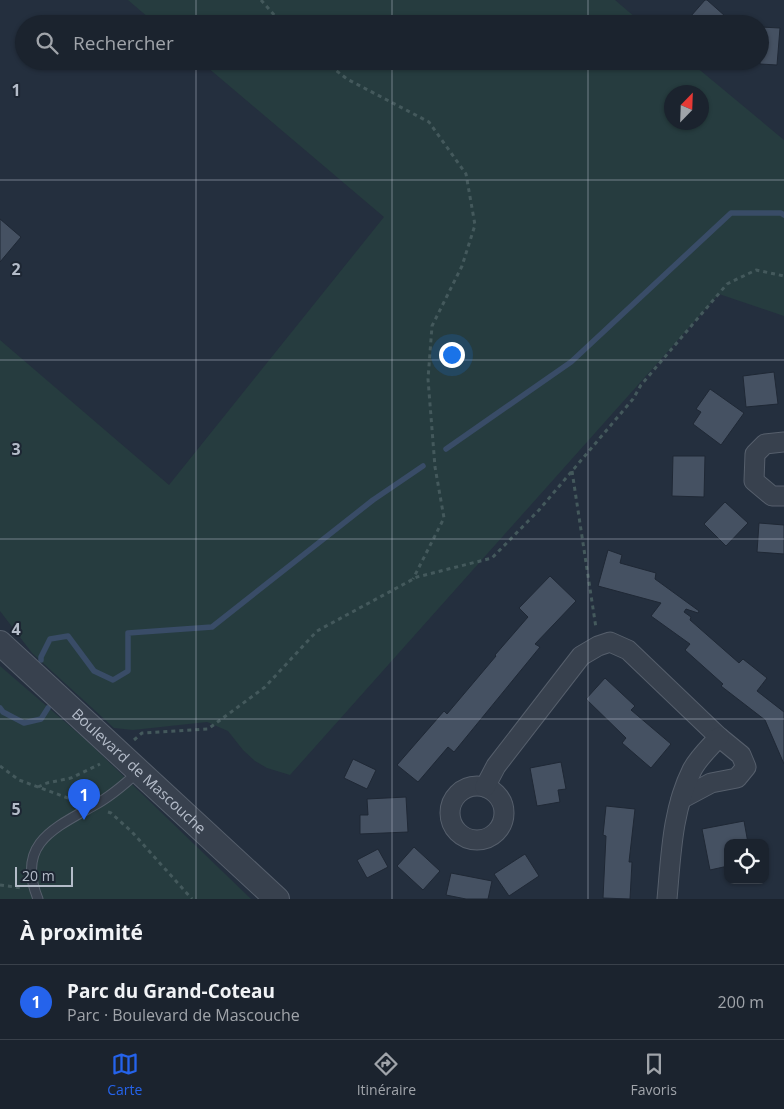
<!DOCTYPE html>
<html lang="fr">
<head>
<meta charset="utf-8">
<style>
  body { margin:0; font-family:"Open Sans",sans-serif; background:#242b36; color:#f1f3f6 }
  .controls { position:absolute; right:15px; bottom:15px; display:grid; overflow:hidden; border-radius:10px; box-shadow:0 1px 4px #0004 }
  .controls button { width:45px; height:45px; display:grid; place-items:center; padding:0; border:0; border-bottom:1px solid #39404a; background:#1b232e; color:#f1f3f6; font:25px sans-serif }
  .compass { position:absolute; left:664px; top:85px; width:45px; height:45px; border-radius:50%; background:#1b232e; box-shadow:0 1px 4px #0004; rotate:23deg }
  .scale { position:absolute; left:15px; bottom:12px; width:58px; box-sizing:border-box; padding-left:5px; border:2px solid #b4bcc9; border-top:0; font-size:14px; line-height:18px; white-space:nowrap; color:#b4bcc9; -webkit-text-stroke:4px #1d2633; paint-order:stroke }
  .you { position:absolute; left:451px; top:354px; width:18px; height:18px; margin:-12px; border:4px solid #fff; border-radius:50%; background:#1a73e8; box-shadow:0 0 0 8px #1a73e833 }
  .badge { display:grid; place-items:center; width:32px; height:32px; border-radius:50%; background:#2563eb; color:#fff; font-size:16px; font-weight:700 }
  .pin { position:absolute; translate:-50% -41px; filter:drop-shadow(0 1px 2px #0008) }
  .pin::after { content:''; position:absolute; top:26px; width:18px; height:15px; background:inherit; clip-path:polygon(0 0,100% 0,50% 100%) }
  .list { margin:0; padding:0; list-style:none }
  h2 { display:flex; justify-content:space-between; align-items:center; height:65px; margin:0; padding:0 20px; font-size:21px }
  h2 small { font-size:16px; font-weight:400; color:#a0a4aa }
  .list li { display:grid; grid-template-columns:32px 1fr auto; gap:15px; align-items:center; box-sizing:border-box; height:75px; padding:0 20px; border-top:1px solid #39404a }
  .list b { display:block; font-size:19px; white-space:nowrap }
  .list p { margin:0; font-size:16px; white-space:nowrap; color:#a0a4aa }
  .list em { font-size:16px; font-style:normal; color:#a0a4aa }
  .icon { flex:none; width:28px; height:28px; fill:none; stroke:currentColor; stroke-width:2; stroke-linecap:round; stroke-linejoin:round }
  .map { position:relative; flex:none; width:784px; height:899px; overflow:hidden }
  .search { position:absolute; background:#1b232e; box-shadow:0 1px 4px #0004; left:15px; right:15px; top:15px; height:55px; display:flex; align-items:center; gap:12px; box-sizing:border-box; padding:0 18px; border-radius:28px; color:#a0a4aa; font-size:19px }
  .sheet { height:140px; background:#1b232e }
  nav { display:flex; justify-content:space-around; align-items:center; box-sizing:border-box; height:70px; border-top:1px solid #39404a; background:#1b232e; font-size:14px; color:#a0a4aa }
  nav a { display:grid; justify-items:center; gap:2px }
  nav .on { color:#2563eb }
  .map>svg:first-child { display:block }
  .green { fill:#263c3f; fill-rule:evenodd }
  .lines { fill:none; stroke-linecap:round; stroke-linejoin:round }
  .stream { stroke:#394c67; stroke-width:5.5 }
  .building { fill:#455162; stroke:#1f2835 }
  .service-casing { stroke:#565f6c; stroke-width:11 }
  .minor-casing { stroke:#565f6c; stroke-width:21 }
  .tertiary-casing { stroke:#565f6c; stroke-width:26 }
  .path { stroke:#44595c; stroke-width:3; stroke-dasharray:4 4; stroke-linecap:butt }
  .service { stroke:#38414e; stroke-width:9 }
  .minor { stroke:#38414e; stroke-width:19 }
  .tertiary { stroke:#38414e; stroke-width:24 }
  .grid { fill:none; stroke:#b4bcc9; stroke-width:1; stroke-opacity:0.55 }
  .labels { text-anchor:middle; stroke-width:4; stroke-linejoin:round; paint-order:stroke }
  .street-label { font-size:15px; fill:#b4bcc9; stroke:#1d2633 }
  .grid-label { font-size:16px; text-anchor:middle; font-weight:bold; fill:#b4bcc9; stroke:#1d2633; stroke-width:4; stroke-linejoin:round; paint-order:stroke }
</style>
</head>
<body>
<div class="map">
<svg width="784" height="899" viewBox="0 0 784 899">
  <rect width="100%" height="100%" fill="#242f3e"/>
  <g class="green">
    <polygon points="128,0 615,0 643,24 156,24"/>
    <path d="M 200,61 L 689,61 L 784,140 L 784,316 L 719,294 L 290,775 L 267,768 L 255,761 L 243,750 L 228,731 L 207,722 L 133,730 L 114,728 L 32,653 L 0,611 L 0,340 L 169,485 L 384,217 ZM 702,92 L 702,122 L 672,122 L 672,92 Z"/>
    <polygon points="0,666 86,740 251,899 0,899"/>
  </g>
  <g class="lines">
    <g class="stream">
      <polyline points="446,449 571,362 731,213 781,213 784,215"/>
      <polyline points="41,660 41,657 50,639 68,636 94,671 113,680 128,671 128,633 212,627 373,500 423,466"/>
      <polyline points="0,708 3,712 24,723 41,719 48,708"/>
    </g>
  </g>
  <g class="building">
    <polygon points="705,0 707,0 734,24 684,24"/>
    <polygon points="760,27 780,28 777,65 760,64"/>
    <polygon points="0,219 21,237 0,262"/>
    <polygon points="774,372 778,404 746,407 743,376"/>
    <polygon points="710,389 744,413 721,445 693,424 701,412 696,409"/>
    <polygon points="673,456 705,456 704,497 672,496"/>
    <polygon points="725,502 748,523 726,546 704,524"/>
    <polygon points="759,523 784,525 784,554 757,552"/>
    <polygon points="608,550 622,555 620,563 656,573 655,579 699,611 698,613 686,609 684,612 691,617 690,620 739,663 743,659 767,678 757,691 784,712 784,764 765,720 721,686 723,684 685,650 690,644 651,616 661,603 598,586"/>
    <polygon points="550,576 576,601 535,644 540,647 454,752 448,747 418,782 397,765 444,711 447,714 496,656 495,655 528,617 519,608"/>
    <polygon points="605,678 635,706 631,710 671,744 651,768 622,743 626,738 586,699"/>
    <polygon points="353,759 376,770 367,789 344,778"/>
    <polygon points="561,762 566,789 558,790 560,802 537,806 530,768"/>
    <polygon points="406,797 408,832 360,834 360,815 368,815 367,799"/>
    <polygon points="606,806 635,809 629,862 632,862 630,899 603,898 606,836 603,835"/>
    <polygon points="744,821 748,843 728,843 728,866 710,870 702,829"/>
    <polygon points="414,847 440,871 423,890 397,866"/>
    <polygon points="378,849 388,867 367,878 357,860"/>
    <polygon points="525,854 539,876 509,896 494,874"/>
    <polygon points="451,873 492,881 488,899 466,899 446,895"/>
  </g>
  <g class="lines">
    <g class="service-casing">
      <path id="service" d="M 38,899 C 16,845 52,829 93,806 C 110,797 124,785 139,771"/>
    </g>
    <g class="minor-casing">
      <g id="minor">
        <polyline points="784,442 765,444 755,454 754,481 772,496 784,496"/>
        <circle cx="477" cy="813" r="27"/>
        <polyline points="485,787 496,766 581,656 598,646 610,642 628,650 719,737 741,755 746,767 737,778 711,783 681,799"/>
        <path d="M 667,899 C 671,856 672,810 692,770 C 698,758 710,747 719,737"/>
      </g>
    </g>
    <g class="tertiary-casing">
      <g id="tertiary">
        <path id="s1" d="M 0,643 L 277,899"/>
      </g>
    </g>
    <g class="path">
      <polyline points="261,0 282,24"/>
      <polyline points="324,61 347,79 429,122 466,174 475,225 462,266 432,326 428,379 435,467 444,518 413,579"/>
      <polyline points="572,471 596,628"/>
      <polyline points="134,740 142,733 208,729 265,687 317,631 417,577 492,558 539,510 633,399 641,385 727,284 756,270 784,276"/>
      <polyline points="0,766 19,780 76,801"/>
      <polyline points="38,787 47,783 71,778 100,764"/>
      <polyline points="108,812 111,813 132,832 192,899"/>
      <polyline points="0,885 22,888"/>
    </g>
    <use href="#service" class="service"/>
    <use href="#minor" class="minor"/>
    <use href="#tertiary" class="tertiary"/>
  </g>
  <path class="grid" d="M 196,0 L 196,24M 392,0 L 392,24M 588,0 L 588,24M 196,61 L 196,899M 392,61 L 392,899M 588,61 L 588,899M 0,180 L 784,180M 0,360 L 784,360M 0,539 L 784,539M 0,719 L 784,719"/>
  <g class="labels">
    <g class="street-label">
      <text dy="5" stroke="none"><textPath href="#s1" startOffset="189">Boulevard de Mascouche</textPath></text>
    </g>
  </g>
  <g class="grid-label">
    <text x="16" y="96">1</text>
    <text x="16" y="275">2</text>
    <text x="16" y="455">3</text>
    <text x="16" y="635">4</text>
    <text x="16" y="815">5</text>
  </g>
</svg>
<div class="controls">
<button><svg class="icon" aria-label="locate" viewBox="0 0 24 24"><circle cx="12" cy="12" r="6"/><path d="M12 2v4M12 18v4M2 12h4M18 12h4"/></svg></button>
</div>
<svg class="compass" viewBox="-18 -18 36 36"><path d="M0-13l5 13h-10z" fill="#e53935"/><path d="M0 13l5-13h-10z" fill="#a0a4aa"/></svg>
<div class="scale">20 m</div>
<div class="you"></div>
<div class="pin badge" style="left:84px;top:820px">1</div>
<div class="search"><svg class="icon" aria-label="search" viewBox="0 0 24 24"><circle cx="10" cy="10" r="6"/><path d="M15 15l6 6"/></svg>Rechercher</div>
</div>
<section class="sheet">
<h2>À proximité<small></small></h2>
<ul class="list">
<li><span class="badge">1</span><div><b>Parc du Grand-Coteau</b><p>Parc · Boulevard de Mascouche</p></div><em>200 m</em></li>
</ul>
</section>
<nav>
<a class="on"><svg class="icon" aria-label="map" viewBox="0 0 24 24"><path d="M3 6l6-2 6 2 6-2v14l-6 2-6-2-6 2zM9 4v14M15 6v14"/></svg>Carte</a>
<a><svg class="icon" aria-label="directions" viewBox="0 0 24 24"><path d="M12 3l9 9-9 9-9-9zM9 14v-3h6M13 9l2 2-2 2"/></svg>Itinéraire</a>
<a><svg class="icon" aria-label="saved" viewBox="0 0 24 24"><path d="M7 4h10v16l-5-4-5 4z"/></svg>Favoris</a>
</nav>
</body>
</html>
